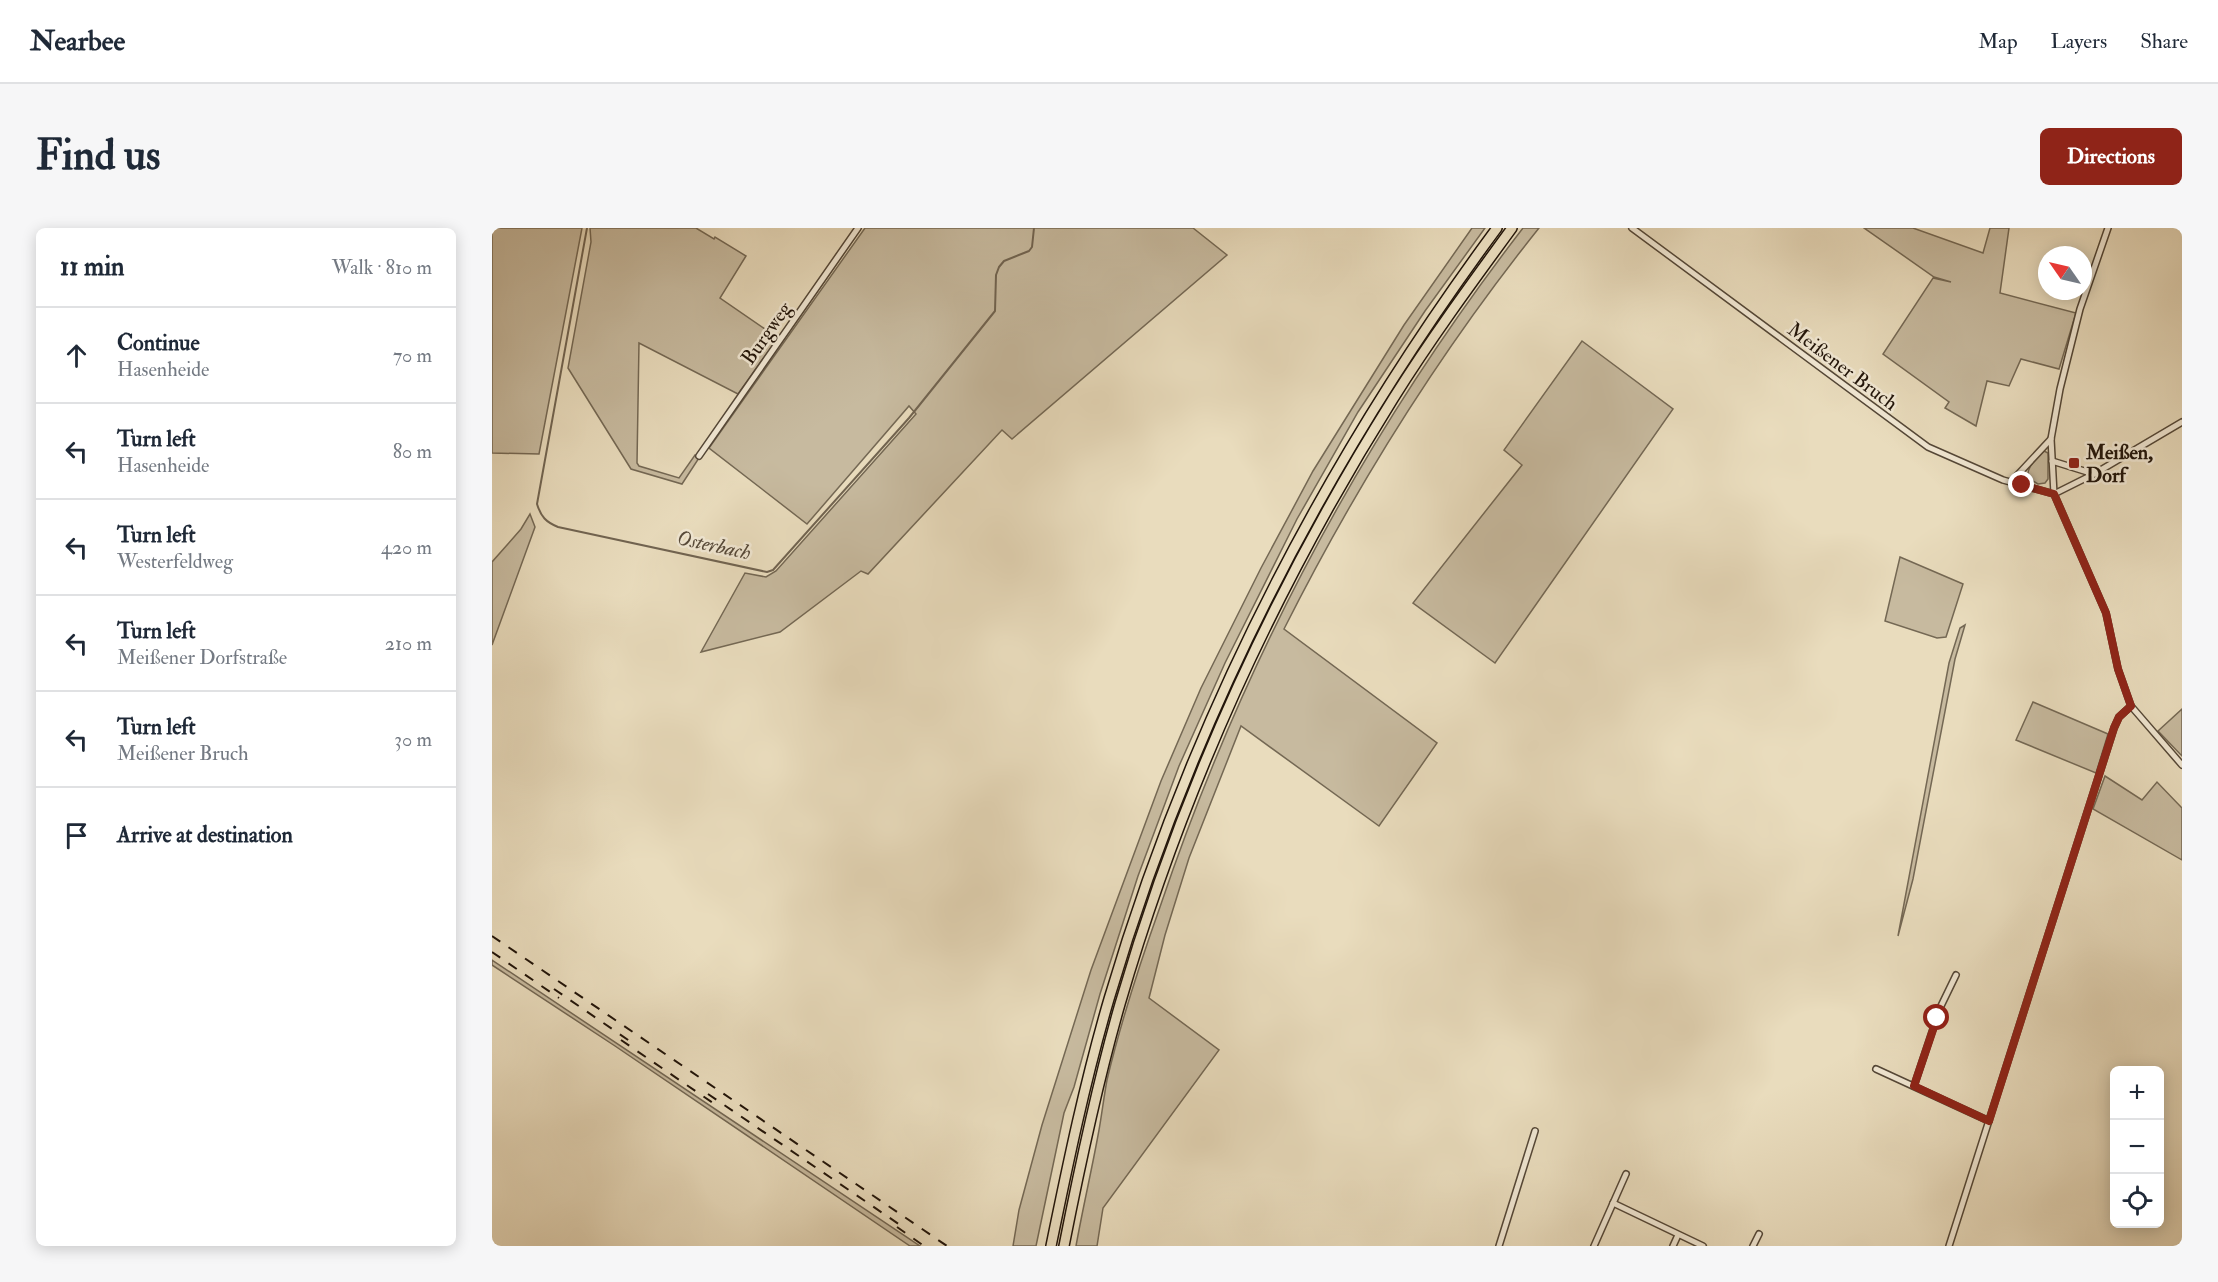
<!DOCTYPE html>
<html lang="en">
<head>
<meta charset="utf-8">
<style>
  body { margin:0; font-family:"IM FELL Double Pica",serif; background:#f6f6f7; color:#1f2937 }
  .controls { position:absolute; right:18px; bottom:18px; display:grid; overflow:hidden; border-radius:9px; box-shadow:0 3px 15px #0003 }
  .controls button { width:54px; height:54px; display:grid; place-items:center; padding:0; border:0; border-bottom:2px solid #e0e1e3; background:#fff; color:#1f2937; font:30px sans-serif }
  .compass { position:absolute; left:1546px; top:18px; width:54px; height:54px; border-radius:50%; background:#fff; box-shadow:0 3px 15px #0003; rotate:304deg }
  .stop { position:absolute; width:18px; height:18px; margin:-14px; border:4px solid #8f2418; border-radius:50%; background:#fff }
  .stop.end { background:#8f2418; border-color:#fff; box-shadow:0 2px 6px #0008 }
  .list { margin:0; padding:0; list-style:none }
  h2 { display:flex; justify-content:space-between; align-items:center; height:78px; margin:0; padding:0 24px; font-size:26px }
  h2 small { font-size:20px; font-weight:400; color:#747a83 }
  .list li { display:grid; grid-template-columns:39px 1fr auto; gap:18px; align-items:center; box-sizing:border-box; height:96px; padding:0 24px; border-top:2px solid #e0e1e3 }
  .list b { display:block; font-size:22px; white-space:nowrap }
  .list p { margin:0; font-size:20px; white-space:nowrap; color:#747a83 }
  .list em { font-size:20px; font-style:normal; color:#747a83 }
  .icon { flex:none; width:33px; height:33px; fill:none; stroke:currentColor; stroke-width:2; stroke-linecap:round; stroke-linejoin:round }
  .map { position:relative; flex:none; width:1690px; height:1018px; overflow:hidden; border-radius:9px }
  header { display:flex; align-items:center; gap:36px; box-sizing:border-box; height:84px; padding:0 30px; background:#fff; border-bottom:2px solid #e0e1e3 }
  header strong { font-size:28px }
  nav { display:flex; gap:33px; margin-inline-start:auto; font-size:21px }
  .intro { display:flex; align-items:center; justify-content:space-between; box-sizing:border-box; height:144px; padding:0 36px }
  h1 { margin:0; font-size:42px }
  .button { padding:15px 27px; border-radius:9px; background:#8f2418; color:#fff; font-size:21px; font-weight:700 }
  main { display:flex; gap:36px; padding:0 36px }
  aside { flex:1; background:#fff; border-radius:9px; box-shadow:0 3px 15px #0003 }
  .map>svg:first-child { display:block }
  .green { fill:#c7ba9f; stroke:#746854; stroke-width:1.5 }
  .lines { fill:none; stroke-linecap:round; stroke-linejoin:round }
  .stream { stroke:#716451; stroke-width:2 }
  .minor-casing { stroke:#544737; stroke-width:8 }
  .trunk-casing { stroke:#22150a; stroke-width:12 }
  .minor { stroke:#f1e8d4; stroke-width:5 }
  .trunk { stroke:#e9dcbd; stroke-width:9 }
  .rail { stroke:#22150a; stroke-width:2; stroke-dasharray:10 10; stroke-linecap:butt }
  .route { stroke:#8f2418; stroke-width:8 }
  .poi-dot { fill:#8f2418; stroke:#f1e8d4; stroke-width:2 }
  .labels { text-anchor:middle; stroke-width:5; stroke-linejoin:round; paint-order:stroke }
  .street-label { font-size:20px; fill:#22150a; stroke:#f1e8d4 }
  .poi-label { font-size:20px; font-weight:bold; fill:#22150a; stroke:#f1e8d4; text-anchor:start }
  .water-label { font-size:21px; font-style:italic; fill:#564939; stroke:#f1e8d4 }
</style>
</head>
<body>
<header>
<strong>Nearbee</strong>
<nav><a>Map</a><a>Layers</a><a>Share</a></nav>
</header>
<div class="intro"><h1>Find us</h1><a class="button">Directions</a></div>
<main>
<aside>
<h2>11 min<small>Walk · 810 m</small></h2>
<ul class="list">
<li><svg class="icon" aria-label="ahead" viewBox="0 0 24 24"><path d="M12 20V5M6 11l6-6 6 6"/></svg><div><b>Continue</b><p>Hasenheide</p></div><em>70 m</em></li>
<li><svg class="icon" aria-label="left" viewBox="0 0 24 24"><path d="M17 20v-9H6M10 6l-5 5 5 5"/></svg><div><b>Turn left</b><p>Hasenheide</p></div><em>80 m</em></li>
<li><svg class="icon" aria-label="left" viewBox="0 0 24 24"><path d="M17 20v-9H6M10 6l-5 5 5 5"/></svg><div><b>Turn left</b><p>Westerfeldweg</p></div><em>420 m</em></li>
<li><svg class="icon" aria-label="left" viewBox="0 0 24 24"><path d="M17 20v-9H6M10 6l-5 5 5 5"/></svg><div><b>Turn left</b><p>Meißener Dorfstraße</p></div><em>210 m</em></li>
<li><svg class="icon" aria-label="left" viewBox="0 0 24 24"><path d="M17 20v-9H6M10 6l-5 5 5 5"/></svg><div><b>Turn left</b><p>Meißener Bruch</p></div><em>30 m</em></li>
<li><svg class="icon" aria-label="arrive" viewBox="0 0 24 24"><path d="M6 21V4h12l-3 4 3 4H6"/></svg><div><b>Arrive at destination</b></div></li>
</ul>
</aside>
<div class="map">
<svg width="1690" height="1018" viewBox="0 0 1690 1018">
  <rect width="100%" height="100%" fill="#e9dcbd"/>
  <filter id="stains"><feTurbulence type="fractalNoise" baseFrequency=".00333" numOctaves="4"/><feColorMatrix values="0 0 0 0 .2 0 0 0 0 .09 0 0 0 0 .02 0 0 0 .5 -.17"/></filter>
  <radialGradient id="worn" r=".72"><stop offset=".6" stop-color="#630" stop-opacity="0"/><stop offset="1" stop-color="#630" stop-opacity=".3"/></radialGradient>
  <g class="green">
    <polygon points="0,0 90,0 47,226 0,225"/>
    <polygon points="98,0 204,0 222,11 223,9 254,28 228,70 286,110 246,166 147,115 145,235 147,238 187,250 203,227 207,230 190,256 139,241 76,140 99,14"/>
    <polygon points="373,0 701,0 735,27 520,211 510,202 376,346 369,343 288,404 209,424 253,345 274,349 284,343 424,186 417,178 315,296 217,220"/>
    <polygon points="980,0 993,0 933,83 866,184 805,291 733,435 687,538 646,648 608,766 582,859 572,885 544,1018 521,1018 527,982 550,897 599,742 669,553 709,460 769,340 821,243 912,97"/>
    <path d="M 1031,0 L 1047,0 C 947,125 864,258 792,401 L 945,515 L 887,598 L 749,498 L 697,630 L 673,707 L 657,770 L 727,822 L 611,980 L 605,1018 L 584,1018 C 591,979 600,941 607,902 C 610,885 612,868 615,852 C 629,793 648,735 668,679 C 751,433 873,205 1031,0 Z"/>
    <polygon points="1372,0 1421,0 1491,25 1498,0 1517,0 1508,65 1584,85 1567,141 1529,131 1517,158 1495,153 1484,198 1453,180 1457,174 1391,126 1441,50 1459,54 1442,49"/>
    <polygon points="1090,113 1181,181 1003,435 921,375 1030,237 1012,222"/>
    <path d="M 1552,223 L 1556,225 L 1556,251 L 1553,255 L 1546,256 L 1536,250 C 1534,238 1545,231 1552,223 Z"/>
    <polygon points="38,286 43,299 0,417 0,334 29,301"/>
    <polygon points="1408,329 1471,356 1454,409 1445,410 1393,393"/>
    <polygon points="1473,397 1463,431 1421,651 1406,708 1457,435 1468,400"/>
    <polygon points="1541,474 1616,506 1604,545 1524,512"/>
    <polygon points="1690,481 1690,528 1666,503"/>
    <polygon points="1613,548 1650,572 1665,554 1690,580 1690,632 1601,581"/>
    <polygon points="0,732 428,1018 418,1018 123,818 0,737"/>
  </g>
  <g class="lines">
    <path class="stream" d="M 95,0 L 45,276 C 49,289 54,294 66,299 L 275,344 L 281,342 L 417,190 L 503,83 L 504,47 L 507,39 L 512,33 L 537,23 L 540,19 L 542,0"/>
    <g class="minor-casing">
      <g id="minor">
        <polyline points="1140,0 1436,219 1511,252 1562,266"/>
        <polyline points="1616,0 1588,81 1568,161 1559,211 1562,266 1614,385 1626,441 1639,478 1690,537"/>
        <polyline points="207,228 366,0"/>
        <polyline points="1560,233 1602,246"/>
        <polyline points="1519,254 1559,211"/>
        <polyline points="1562,266 1602,246 1690,194"/>
        <polyline points="1384,841 1497,893"/>
        <polyline points="1422,858 1448,780 1464,747"/>
        <polyline points="1121,975 1211,1018"/>
        <polyline points="1007,1018 1043,903"/>
        <polyline points="1102,1018 1134,946"/>
        <polyline points="1181,1018 1186,1007"/>
        <polyline points="1261,1018 1267,1006"/>
        <polyline points="1457,1018 1622,500 1627,489 1639,478"/>
      </g>
    </g>
    <g class="trunk-casing">
      <g id="trunk">
        <path d="M 559,1018 C 576,935 593,853 617,771 C 700,490 831,235 1005,0"/>
        <path d="M 572,1018 C 588,937 605,856 628,776 C 690,563 783,359 901,171 C 938,112 979,56 1020,0"/>
      </g>
    </g>
    <use href="#minor" class="minor"/>
    <use href="#trunk" class="trunk"/>
    <g class="rail">
      <polyline points="0,708 455,1018"/>
      <polyline points="0,724 67,770"/>
      <polyline points="62,761 139,814"/>
      <polyline points="129,812 221,875"/>
      <polyline points="216,866 414,1001"/>
      <polyline points="405,999 432,1018"/>
    </g>
  </g>
  <g class="lines">
    <polyline class="route" points="1445,790 1422,858 1497,893 1622,500 1627,489 1639,478 1626,441 1614,385 1562,266 1530,257"/>
  </g>
  <rect class="poi-dot" x="1576" y="229" width="12" height="12" rx="3"/>
  <g class="labels">
    <g class="street-label">
      <text transform="translate(274 105) rotate(-55)" y="7">Burgweg</text>
      <text transform="translate(1351 138) rotate(37)" y="7">Meißener Bruch</text>
    </g>
    <g class="poi-label">
      <text x="1594" y="231">Meißen,<tspan x="1594" dy="23">Dorf</tspan></text>
    </g>
    <g class="water-label">
      <text transform="translate(222 317) rotate(12)" y="7">Osterbach</text>
    </g>
  </g>
  <rect width="100%" height="100%" filter="url(#stains)"/>
  <rect width="100%" height="100%" fill="url(#worn)"/>
</svg>
<div class="controls">
<button>+</button>
<button>−</button>
<button><svg class="icon" aria-label="locate" viewBox="0 0 24 24"><circle cx="12" cy="12" r="6"/><path d="M12 2v4M12 18v4M2 12h4M18 12h4"/></svg></button>
</div>
<svg class="compass" viewBox="-18 -18 36 36"><path d="M0-13l5 13h-10z" fill="#e53935"/><path d="M0 13l5-13h-10z" fill="#747a83"/></svg>
<div class="stop" style="left:1445px;top:790px"></div>
<div class="stop end" style="left:1530px;top:257px"></div>
</div>
</main>
</body>
</html>
